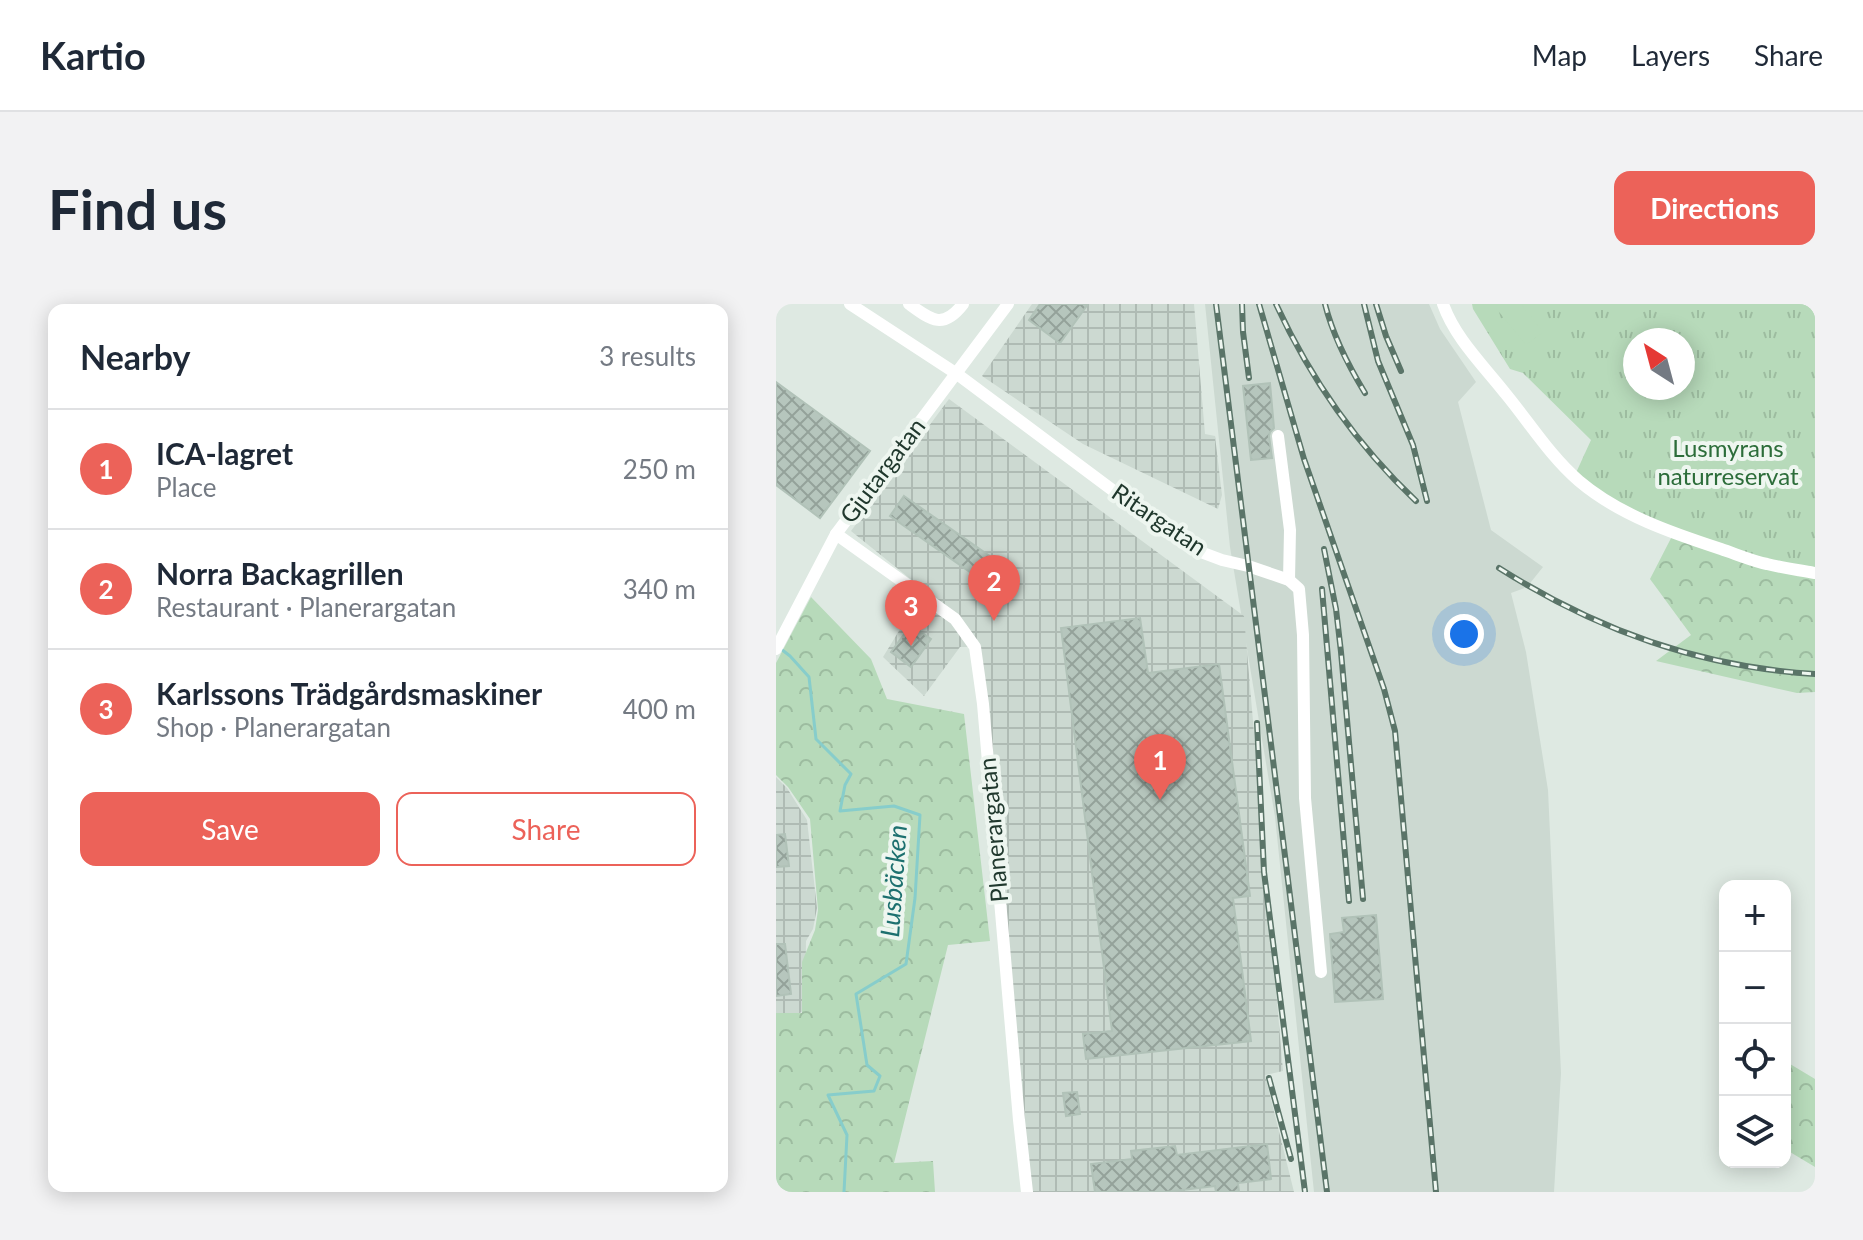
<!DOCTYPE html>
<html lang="en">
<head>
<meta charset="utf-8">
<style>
  body { margin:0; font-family:Lato,sans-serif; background:#f2f2f3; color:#1f2937 }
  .controls { position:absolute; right:24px; bottom:24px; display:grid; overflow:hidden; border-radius:16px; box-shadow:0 4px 20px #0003 }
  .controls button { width:72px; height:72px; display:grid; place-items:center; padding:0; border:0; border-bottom:2px solid #e0e1e3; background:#fff; color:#1f2937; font:40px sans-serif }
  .compass { position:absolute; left:847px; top:24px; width:72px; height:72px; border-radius:50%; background:#fff; box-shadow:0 4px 20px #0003; rotate:324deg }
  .you { position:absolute; left:688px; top:330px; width:28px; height:28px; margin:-20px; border:6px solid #fff; border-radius:50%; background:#1a73e8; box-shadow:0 0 0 12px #1a73e833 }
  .badge { display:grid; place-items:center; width:52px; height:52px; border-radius:50%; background:#ec6259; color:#fff; font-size:26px; font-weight:700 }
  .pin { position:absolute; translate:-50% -66px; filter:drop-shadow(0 2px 4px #0008) }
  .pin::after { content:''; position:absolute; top:42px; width:28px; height:24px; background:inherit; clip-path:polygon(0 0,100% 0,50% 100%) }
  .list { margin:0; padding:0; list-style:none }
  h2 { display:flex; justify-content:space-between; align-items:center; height:104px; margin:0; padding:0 32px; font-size:34px }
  h2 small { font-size:26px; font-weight:400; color:#747a83 }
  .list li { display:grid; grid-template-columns:52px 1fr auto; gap:24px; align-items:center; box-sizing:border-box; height:120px; padding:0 32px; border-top:2px solid #e0e1e3 }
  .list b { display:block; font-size:30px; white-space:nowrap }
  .list p { margin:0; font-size:26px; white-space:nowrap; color:#747a83 }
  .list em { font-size:26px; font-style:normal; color:#747a83 }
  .actions { display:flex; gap:16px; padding:24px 32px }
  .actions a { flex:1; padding:18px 0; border:2px solid #ec6259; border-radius:16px; text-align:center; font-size:28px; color:#ec6259 }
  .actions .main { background:#ec6259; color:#fff }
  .icon { flex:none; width:44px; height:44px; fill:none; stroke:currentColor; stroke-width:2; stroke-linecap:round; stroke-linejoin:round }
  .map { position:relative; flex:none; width:1039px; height:888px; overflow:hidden; border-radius:16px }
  header { display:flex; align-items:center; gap:48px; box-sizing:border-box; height:112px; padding:0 40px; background:#fff; border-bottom:2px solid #e0e1e3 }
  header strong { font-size:38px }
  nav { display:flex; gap:44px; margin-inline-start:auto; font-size:28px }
  .intro { display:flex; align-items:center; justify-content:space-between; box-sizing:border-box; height:192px; padding:0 48px }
  h1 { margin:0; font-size:56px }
  .button { padding:20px 36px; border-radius:16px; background:#ec6259; color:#fff; font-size:28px; font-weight:700 }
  main { display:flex; gap:48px; padding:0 48px }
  aside { flex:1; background:#fff; border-radius:16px; box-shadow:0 4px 20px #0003 }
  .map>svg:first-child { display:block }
  .built { fill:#ccd9d1 }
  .industrial { fill:url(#industrial-grid) }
  .forest { fill:url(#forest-crowns); fill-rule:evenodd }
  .park { fill:url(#park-tufts); fill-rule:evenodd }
  .pitch { fill:#b7daba }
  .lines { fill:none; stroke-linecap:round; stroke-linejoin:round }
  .stream { stroke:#87cdcb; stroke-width:3 }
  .building { fill:url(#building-cross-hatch); stroke:#b1c2b8; stroke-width:2 }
  .minor { stroke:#fff; stroke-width:12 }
  .rail-casing { stroke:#5a7468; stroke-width:6 }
  .rail { stroke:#eef6f0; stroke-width:3; stroke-dasharray:9; stroke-linecap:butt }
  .labels { text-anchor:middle; stroke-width:8; stroke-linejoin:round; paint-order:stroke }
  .park-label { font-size:24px; fill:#2c6d3a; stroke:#eef6f0 }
  .street-label { font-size:24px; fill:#20382d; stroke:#eef6f0 }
  .water-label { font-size:26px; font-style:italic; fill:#1d706f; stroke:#eef6f0 }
</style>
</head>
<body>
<header>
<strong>Kartio</strong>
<nav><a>Map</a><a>Layers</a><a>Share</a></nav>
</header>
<div class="intro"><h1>Find us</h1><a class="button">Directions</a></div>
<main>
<aside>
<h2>Nearby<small>3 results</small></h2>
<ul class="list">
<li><span class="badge">1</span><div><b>ICA-lagret</b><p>Place</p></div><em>250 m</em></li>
<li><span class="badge">2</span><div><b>Norra Backagrillen</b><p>Restaurant · Planerargatan</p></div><em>340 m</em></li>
<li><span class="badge">3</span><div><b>Karlssons Trädgårdsmaskiner</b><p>Shop · Planerargatan</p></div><em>400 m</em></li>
</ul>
<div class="actions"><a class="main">Save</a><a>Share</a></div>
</aside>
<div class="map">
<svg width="1039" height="888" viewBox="0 0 1039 888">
  <defs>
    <pattern id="industrial-grid" width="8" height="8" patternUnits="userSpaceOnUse" patternTransform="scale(2)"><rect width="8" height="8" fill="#ccd9d1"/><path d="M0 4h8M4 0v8" fill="none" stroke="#afbbb4"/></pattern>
    <pattern id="forest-crowns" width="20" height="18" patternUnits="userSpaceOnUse" patternTransform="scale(2)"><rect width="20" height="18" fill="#b7daba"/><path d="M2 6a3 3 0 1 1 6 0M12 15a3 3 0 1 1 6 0" fill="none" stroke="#9dbca0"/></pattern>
    <pattern id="park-tufts" width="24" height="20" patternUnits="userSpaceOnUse" patternTransform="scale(2)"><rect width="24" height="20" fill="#b7daba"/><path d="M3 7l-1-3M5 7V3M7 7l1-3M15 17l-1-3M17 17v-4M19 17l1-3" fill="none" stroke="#9dbca0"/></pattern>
    <pattern id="building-cross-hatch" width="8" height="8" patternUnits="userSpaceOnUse" patternTransform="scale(2)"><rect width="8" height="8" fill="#b6c6bd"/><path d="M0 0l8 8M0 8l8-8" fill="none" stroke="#94a29a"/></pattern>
  </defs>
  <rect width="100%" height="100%" fill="#dee9e2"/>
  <polygon class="built" points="429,0 653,0 664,25 700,78 682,98 715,226 767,263 751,283 735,289 750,348 772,486 785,769 778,888 538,888 499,513 454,243"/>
  <g class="industrial">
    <polygon points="256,0 418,0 429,130 439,132 446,191 442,205 307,140 206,72"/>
    <polygon points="173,95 468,312 507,767 489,771 518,888 251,888 198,343 184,343 148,392 107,353 148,286 75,227"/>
    <polygon points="0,473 11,484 31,516 41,604 37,625 30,637 29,705 0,728"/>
  </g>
  <g class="forest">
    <path d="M 1039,0 L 1039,388 L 1021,389 L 880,357 L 915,331 L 874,275 L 910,205 L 791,12 ZM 859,36 L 907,36 L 907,84 L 859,84 Z"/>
    <polygon points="35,293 95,355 111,395 188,410 214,637 172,641 118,859 157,857 159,888 0,888 0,709 26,709 26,658 39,626 42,606 34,515 12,483 0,471 0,359"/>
    <polygon points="1009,757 1039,775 1039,863 1009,845"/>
  </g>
  <path class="park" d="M 696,0 L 1039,0 L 1039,272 L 867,217 L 799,171 L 815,136 L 747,69 L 734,65 L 697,5 ZM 859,36 L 907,36 L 907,84 L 859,84 Z"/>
  <polygon class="pitch" points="723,0 745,0 767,28 750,41 719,3"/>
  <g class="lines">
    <polyline class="stream" points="5,345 14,352 33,373 40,435 75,470 69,481 64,507 118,502 144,511 139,594 130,660 80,690 91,761 104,772 98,787 52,791 71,831 68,888"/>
  </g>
  <g class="building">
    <polygon points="264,0 312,0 284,39 253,16"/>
    <polygon points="0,78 94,147 44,214 0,181"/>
    <polygon points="494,79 498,124 494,128 493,132 496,154 475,156 467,82"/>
    <polygon points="128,192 218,255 204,275 114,212"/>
    <polygon points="364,314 372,369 443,360 474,592 457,594 475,737 310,755 307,730 336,727 285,324"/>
    <polygon points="135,321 155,335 135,363 115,348"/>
    <polygon points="9,530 13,562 0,563 0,531"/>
    <polygon points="600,611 607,695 559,698 554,630 568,628 566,614"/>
    <polygon points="0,640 9,640 15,690 0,692"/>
    <polygon points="301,788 304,810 290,812 287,789"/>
    <polygon points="491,840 495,875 462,879 463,888 440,888 439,882 390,888 319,888 315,860 356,855 355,847 399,842 401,851"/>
  </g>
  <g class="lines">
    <g class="minor">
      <polyline points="74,0 181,70 406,238 422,247 446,256 472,262 513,276 523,285 527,331 529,494 545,668"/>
      <path d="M 133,0 C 155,16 167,26 187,0"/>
      <path d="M 667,0 C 679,34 707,61 729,89 C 753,118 774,152 803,177 C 843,211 896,229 945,245 C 960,250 976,257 991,260 C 1007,264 1023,266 1039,269"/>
      <polyline points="502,132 514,226 513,276"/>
      <polyline points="60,230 179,315 199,343 207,400 243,816 251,888"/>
      <polyline points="0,345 60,230 232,0"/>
    </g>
    <g class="rail-casing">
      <g id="rail">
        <polyline points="440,0 551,888"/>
        <polyline points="466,0 467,28 473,74"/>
        <polyline points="483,0 528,155 608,385 619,427 660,888"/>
        <path d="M 500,0 C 534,74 581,141 640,197"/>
        <path d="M 549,0 C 557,32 572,61 589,89"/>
        <polyline points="588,0 602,57 637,141 651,197"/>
        <polyline points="600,0 610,32 625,67"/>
        <polyline points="548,245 560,305 565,348 587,595"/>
        <path d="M 723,264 C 821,326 923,363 1039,370"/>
        <polyline points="546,285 573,597"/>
        <polyline points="481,419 488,568 529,888"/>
        <polyline points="493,774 515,855"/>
      </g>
    </g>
    <use href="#rail" class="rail"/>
  </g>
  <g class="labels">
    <g class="park-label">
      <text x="952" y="153">Lusmyrans<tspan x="952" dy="28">naturreservat</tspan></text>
    </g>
    <g class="street-label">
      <text transform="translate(107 167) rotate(-53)" y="8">Gjutargatan</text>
      <text transform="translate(383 216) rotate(34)" y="8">Ritargatan</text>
      <text transform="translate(218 526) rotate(-95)" y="8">Planerargatan</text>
    </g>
    <g class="water-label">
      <text transform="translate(118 577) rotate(-86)" y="9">Lusbäcken</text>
    </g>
  </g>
</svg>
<div class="controls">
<button>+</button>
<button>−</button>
<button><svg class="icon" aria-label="locate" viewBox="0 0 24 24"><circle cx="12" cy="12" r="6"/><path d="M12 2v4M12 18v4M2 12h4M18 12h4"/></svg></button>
<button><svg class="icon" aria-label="layers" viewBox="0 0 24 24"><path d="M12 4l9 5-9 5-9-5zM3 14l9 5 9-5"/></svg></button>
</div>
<svg class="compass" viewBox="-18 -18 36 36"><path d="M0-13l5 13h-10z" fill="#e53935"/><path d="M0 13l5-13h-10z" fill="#747a83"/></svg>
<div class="you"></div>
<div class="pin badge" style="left:384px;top:496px">1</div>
<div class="pin badge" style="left:218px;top:317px">2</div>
<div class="pin badge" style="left:135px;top:342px">3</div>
</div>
</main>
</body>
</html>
